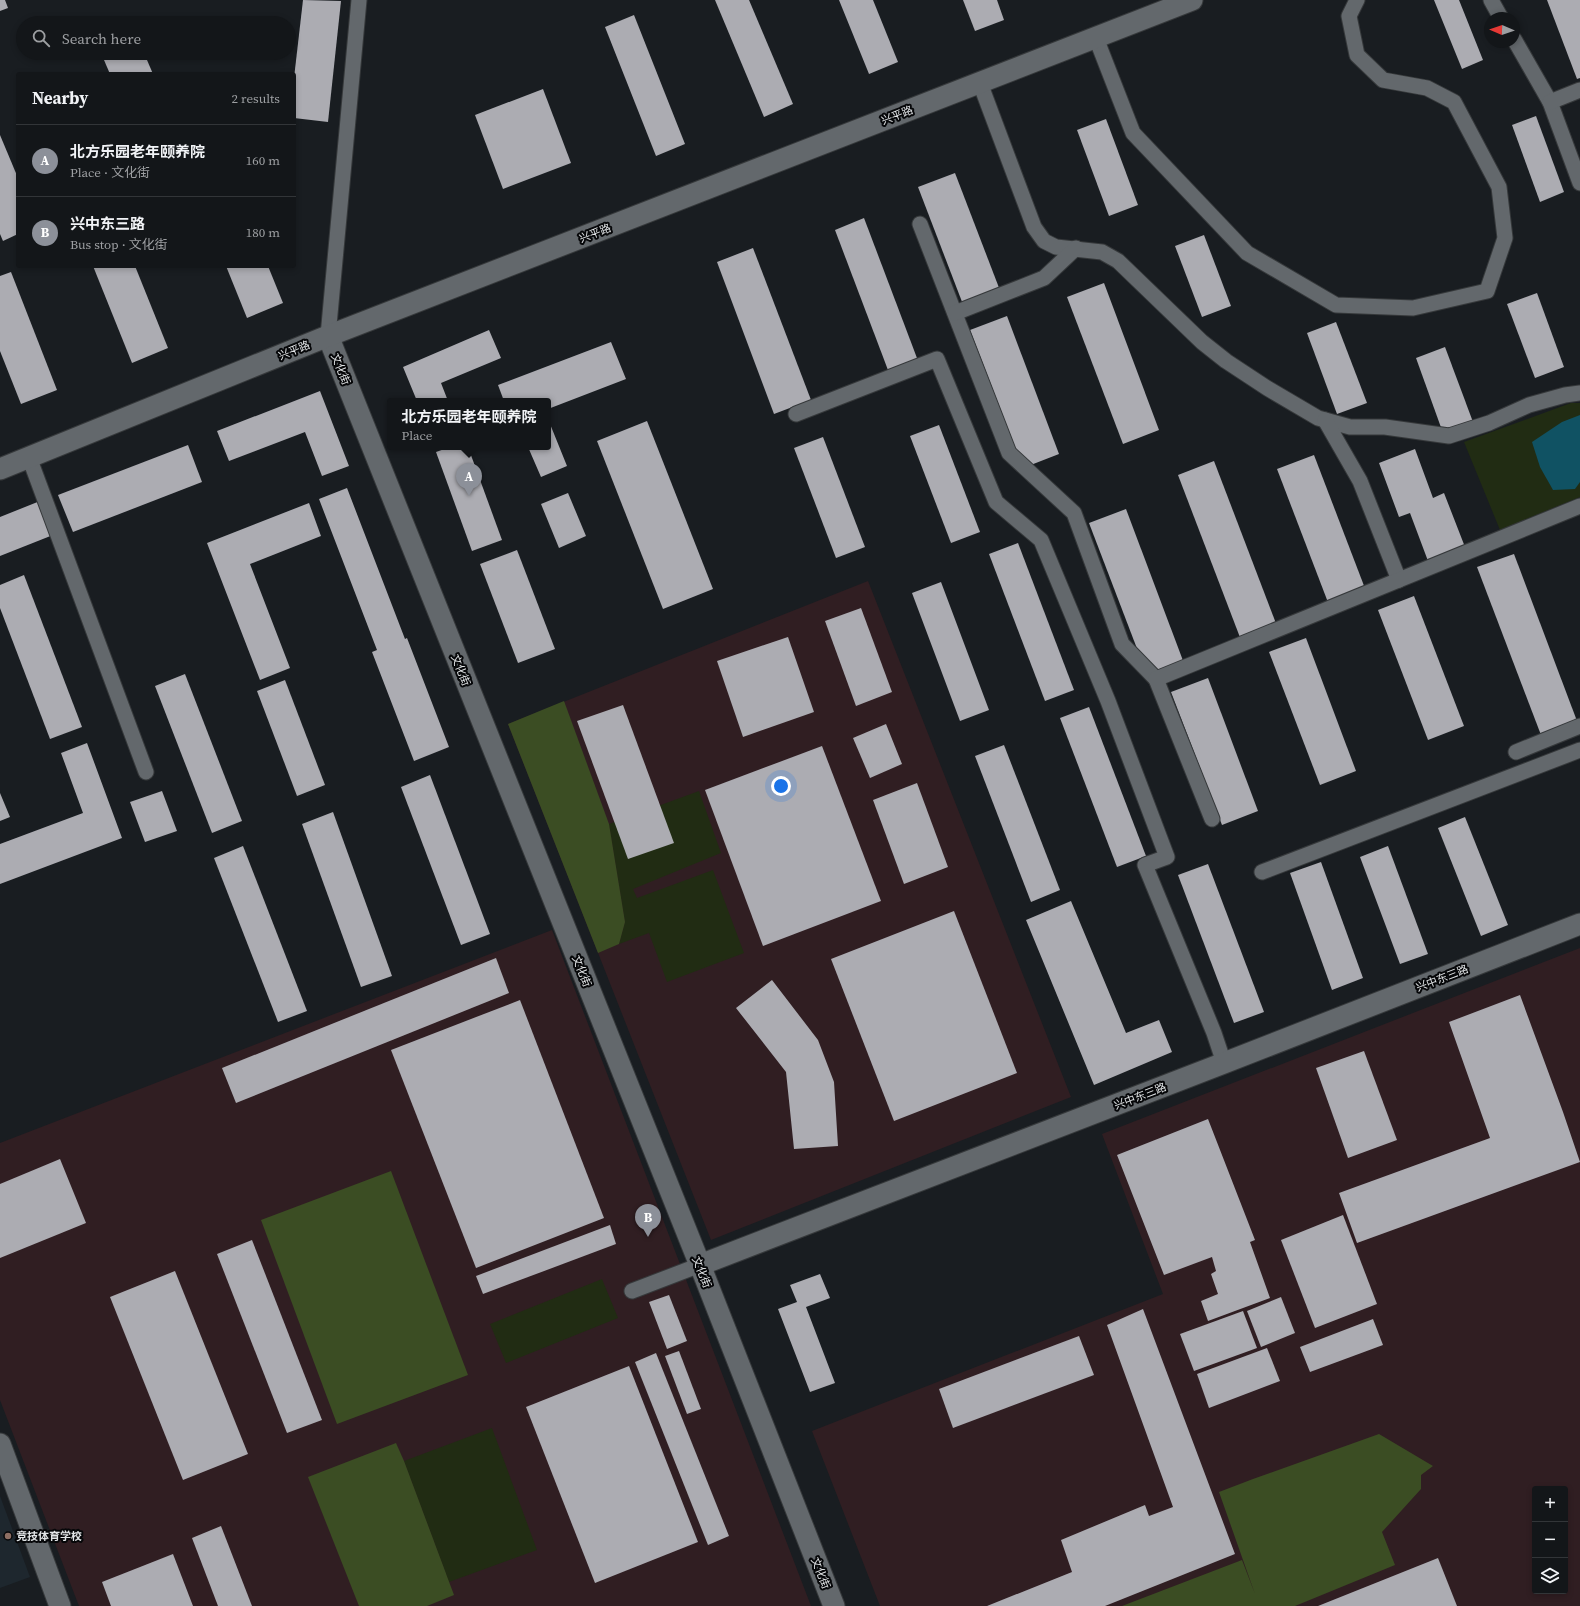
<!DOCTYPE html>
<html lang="en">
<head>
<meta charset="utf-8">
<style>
  body { margin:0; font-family:"Source Serif 4","Noto Sans SC",serif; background:#202326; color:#f1f3f6 }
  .controls { position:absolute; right:12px; bottom:12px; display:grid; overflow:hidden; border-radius:4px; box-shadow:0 2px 6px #0003 }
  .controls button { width:36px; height:36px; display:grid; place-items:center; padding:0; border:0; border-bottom:1px solid #323538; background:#131619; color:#f1f3f6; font:20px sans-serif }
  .compass { position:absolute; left:1484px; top:12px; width:36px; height:36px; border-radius:50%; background:#131619; box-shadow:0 2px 6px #0003; rotate:272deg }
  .you { position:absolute; left:781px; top:786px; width:14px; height:14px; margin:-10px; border:3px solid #fff; border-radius:50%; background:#1a73e8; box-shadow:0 0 0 6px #1a73e833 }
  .badge { display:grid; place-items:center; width:26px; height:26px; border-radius:50%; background:#8c9099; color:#fff; font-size:13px; font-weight:700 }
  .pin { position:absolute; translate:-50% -33px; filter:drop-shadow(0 1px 2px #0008) }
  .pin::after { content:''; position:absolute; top:21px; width:14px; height:12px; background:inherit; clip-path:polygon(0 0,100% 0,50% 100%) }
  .popup { position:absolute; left:387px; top:398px; width:164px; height:52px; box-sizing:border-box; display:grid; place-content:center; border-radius:4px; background:#131619; filter:drop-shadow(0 1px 3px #0005); font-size:13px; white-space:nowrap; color:#9d9fa2 }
  .popup b { font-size:15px; color:#f1f3f6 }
  .popup::after { content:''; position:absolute; left:50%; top:100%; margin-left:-8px; border:8px solid transparent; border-top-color:#131619 }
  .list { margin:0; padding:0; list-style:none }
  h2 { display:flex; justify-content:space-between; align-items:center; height:52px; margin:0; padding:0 16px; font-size:17px }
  h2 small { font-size:13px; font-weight:400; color:#9d9fa2 }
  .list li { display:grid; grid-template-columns:26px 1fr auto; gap:12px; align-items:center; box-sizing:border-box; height:72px; padding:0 16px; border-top:1px solid #323538 }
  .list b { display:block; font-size:15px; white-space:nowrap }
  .list p { margin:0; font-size:13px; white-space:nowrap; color:#9d9fa2 }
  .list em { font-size:13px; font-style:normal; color:#9d9fa2 }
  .icon { flex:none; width:22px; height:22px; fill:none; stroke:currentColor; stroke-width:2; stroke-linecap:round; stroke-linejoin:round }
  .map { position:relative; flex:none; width:1580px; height:1606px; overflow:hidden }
  .search { position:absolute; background:#131619; box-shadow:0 2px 6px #0003; left:16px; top:16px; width:280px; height:44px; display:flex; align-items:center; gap:10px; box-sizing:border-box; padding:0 14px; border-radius:22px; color:#9d9fa2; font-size:15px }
  .panel { position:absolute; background:#131619; box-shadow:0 2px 6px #0003; left:16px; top:72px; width:280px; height:196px; border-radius:4px }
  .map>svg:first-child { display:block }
  .built { fill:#1e272e }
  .industrial { fill:#301e22; fill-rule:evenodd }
  .green { fill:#212c13 }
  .forest { fill:#3b4d23 }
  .water { fill:#105263 }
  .building { fill:#acacb2 }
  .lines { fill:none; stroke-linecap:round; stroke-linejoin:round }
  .street-casing { stroke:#36393b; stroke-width:17 }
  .secondary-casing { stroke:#36393b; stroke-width:23 }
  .street { stroke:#63686c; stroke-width:15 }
  .secondary { stroke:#63686c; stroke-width:21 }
  .education-dot { fill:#8d6e63; stroke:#060709; stroke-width:1.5 }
  .labels { text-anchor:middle; stroke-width:4; stroke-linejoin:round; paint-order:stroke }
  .street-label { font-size:11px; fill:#e3e6e8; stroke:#060709 }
  .poi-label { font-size:11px; font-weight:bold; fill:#e3e6e8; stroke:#060709; text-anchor:start }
</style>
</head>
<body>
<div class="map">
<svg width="1580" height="1606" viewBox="0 0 1580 1606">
  <rect width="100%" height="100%" fill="#191d21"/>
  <polygon class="built" points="0,1496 30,1577 0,1588"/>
  <g class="industrial">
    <polygon points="868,581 1071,1097 711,1240 508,724"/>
    <polygon points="552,930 811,1606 79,1606 0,1400 0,1143"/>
    <path d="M 1580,948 L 1580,1606 L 880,1606 L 812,1431 L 1163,1294 L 1102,1134 ZM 1535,1489 L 1565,1489 L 1565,1591 L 1535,1591 Z"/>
  </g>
  <g class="green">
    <polygon points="1571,403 1580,403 1580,497 1500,530 1464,442"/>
    <polygon points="699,791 721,853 633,889 637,898 713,870 744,953 667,982 649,933 619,944 625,922 609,824"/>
    <polygon points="602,1279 618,1318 506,1363 490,1324"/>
    <polygon points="492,1428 537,1550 449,1582 404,1461"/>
  </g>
  <g class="forest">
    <polygon points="564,701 609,824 625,922 619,944 598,953 508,724"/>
    <polygon points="391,1171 468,1375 337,1424 261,1220"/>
    <polygon points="1379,1434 1433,1466 1421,1475 1421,1489 1382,1532 1395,1565 1295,1606 1122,1606 1242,1560 1255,1594 1219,1492 1253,1479"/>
    <polygon points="396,1443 404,1461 454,1595 427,1606 359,1606 308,1477"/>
  </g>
  <polygon class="water" points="1580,415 1580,482 1575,489 1553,490 1540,467 1532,442 1562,422"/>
  <g class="building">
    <polygon points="0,0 5,0 8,8 0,11"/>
    <polygon points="303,0 341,1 328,122 294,118 294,78"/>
    <polygon points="715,0 749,0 793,104 764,117"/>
    <polygon points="839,0 873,0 898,62 869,74"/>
    <polygon points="963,0 997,0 1004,20 975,31"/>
    <polygon points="1434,0 1459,0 1483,60 1462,69"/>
    <polygon points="1547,0 1580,0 1580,78 1577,79"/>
    <polygon points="634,15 685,144 656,156 605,27"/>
    <polygon points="101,53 144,53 153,74 110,74"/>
    <polygon points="543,89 571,163 503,189 475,115"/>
    <polygon points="1536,116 1564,192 1540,202 1512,125"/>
    <polygon points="1106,119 1138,205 1109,216 1077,130"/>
    <polygon points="0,135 18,178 18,234 3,241 0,234"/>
    <polygon points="955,173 1001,293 964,307 918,187"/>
    <polygon points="864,218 920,366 891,378 835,230"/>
    <polygon points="1204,235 1231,306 1202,317 1175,246"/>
    <polygon points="753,248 811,400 774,414 717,262"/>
    <polygon points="93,266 135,266 168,348 132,363"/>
    <polygon points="226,266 268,266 283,303 247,318"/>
    <polygon points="11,272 57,390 21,404 0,351 0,276"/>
    <polygon points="1104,283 1159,430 1123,444 1067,297"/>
    <polygon points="1537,293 1564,367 1535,378 1507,304"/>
    <polygon points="1007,316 1059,454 1023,468 970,330"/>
    <polygon points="1336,322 1367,403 1337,414 1307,333"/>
    <polygon points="489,330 501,358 441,383 448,401 417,401 403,367"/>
    <polygon points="611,342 626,379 548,409 548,401 504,401 498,385"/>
    <polygon points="1445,347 1473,422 1443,433 1416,358"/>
    <polygon points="320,391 349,466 322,476 305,432 229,461 217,431"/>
    <polygon points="548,419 567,466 541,477 528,447 548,447"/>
    <polygon points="647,421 713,589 663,609 597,441"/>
    <polygon points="939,425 980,532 951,543 910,436"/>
    <polygon points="823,437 865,547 836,558 794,448"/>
    <polygon points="188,445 202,482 73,532 58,495"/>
    <polygon points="450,447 468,447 502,540 472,551 436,452"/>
    <polygon points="1415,449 1433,498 1444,493 1465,547 1428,561 1410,513 1399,517 1379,463"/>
    <polygon points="1314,455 1366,591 1329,605 1277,469"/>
    <polygon points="1214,461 1277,626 1241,640 1178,475"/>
    <polygon points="347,488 405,639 407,638 449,747 414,761 372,652 377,650 319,499"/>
    <polygon points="568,493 586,536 559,548 541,504"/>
    <polygon points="40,501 53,535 0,556 0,517"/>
    <polygon points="309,503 321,536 250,564 290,668 260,680 207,543"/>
    <polygon points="1126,509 1185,666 1149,680 1089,523"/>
    <polygon points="1018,543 1074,690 1045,701 989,554"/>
    <polygon points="517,550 555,649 518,663 480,564"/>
    <polygon points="1514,554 1577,721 1541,735 1477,567"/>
    <polygon points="24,575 82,727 50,739 0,608 0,585"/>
    <polygon points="941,582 989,710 960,721 912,593"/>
    <polygon points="1414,596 1464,726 1428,740 1378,610"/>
    <polygon points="861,608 892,692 856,706 825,621"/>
    <polygon points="788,637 814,712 743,737 717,661"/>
    <polygon points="1306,638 1356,771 1320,785 1269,652"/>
    <polygon points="185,674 242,821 212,833 155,686"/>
    <polygon points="1208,678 1258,811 1222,825 1171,692"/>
    <polygon points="285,680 325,785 297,796 257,691"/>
    <polygon points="623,705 674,843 628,859 577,721"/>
    <polygon points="1089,707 1146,856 1117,867 1060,718"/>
    <polygon points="886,724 902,764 870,778 853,738"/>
    <polygon points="87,743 122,838 0,884 0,844 83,813 61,753"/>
    <polygon points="1004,745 1060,890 1031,902 975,756"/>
    <polygon points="822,746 881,901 763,946 705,790"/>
    <polygon points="430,775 490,934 461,945 401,787"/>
    <polygon points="917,783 948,867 904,884 873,800"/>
    <polygon points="162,791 177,831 145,842 130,802"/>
    <polygon points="0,793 10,817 0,821"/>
    <polygon points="333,812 392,976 361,987 302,824"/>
    <polygon points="1465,817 1508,925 1481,936 1438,828"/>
    <polygon points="243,846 307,1011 278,1022 214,858"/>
    <polygon points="1388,846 1428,954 1400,964 1360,857"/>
    <polygon points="1321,862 1363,978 1332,990 1290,873"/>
    <polygon points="1208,864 1264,1012 1234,1023 1178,875"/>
    <polygon points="1071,901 1126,1033 1159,1020 1172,1052 1094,1085 1026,920"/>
    <polygon points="954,911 1017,1073 894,1121 831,959"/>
    <polygon points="496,958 509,993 236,1103 222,1068"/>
    <polygon points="772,980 818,1040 834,1082 838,1146 794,1149 786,1072 736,1008"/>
    <polygon points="1520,995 1563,1112 1580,1162 1357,1243 1339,1193 1490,1138 1449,1022"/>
    <polygon points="520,1000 604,1218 476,1268 391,1050"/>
    <polygon points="1364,1051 1397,1140 1348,1158 1316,1068"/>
    <polygon points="1208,1119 1255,1240 1250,1242 1270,1298 1208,1321 1201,1301 1218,1294 1211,1274 1216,1271 1212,1257 1164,1275 1117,1155"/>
    <polygon points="60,1159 86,1223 0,1258 0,1184"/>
    <polygon points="1343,1215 1377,1304 1315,1328 1281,1240"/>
    <polygon points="610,1225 616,1244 483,1294 476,1276"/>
    <polygon points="252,1240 322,1420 287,1433 217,1254"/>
    <polygon points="175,1271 248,1454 183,1480 110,1297"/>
    <polygon points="820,1274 830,1298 806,1307 835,1383 810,1392 778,1309 797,1302 790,1285"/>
    <polygon points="669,1295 687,1341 667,1349 649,1302"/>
    <polygon points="1281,1297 1295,1333 1261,1347 1247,1311"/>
    <polygon points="1143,1309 1235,1554 1105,1606 987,1606 1072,1572 1061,1540 1145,1505 1149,1516 1173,1507 1107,1325"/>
    <polygon points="1243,1311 1257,1348 1194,1371 1180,1334"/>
    <polygon points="1373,1319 1383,1345 1310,1372 1300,1347"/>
    <polygon points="1079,1336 1094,1375 953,1428 939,1389"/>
    <polygon points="1267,1348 1280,1381 1209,1408 1197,1374"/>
    <polygon points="679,1351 701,1409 687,1414 665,1356"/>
    <polygon points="656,1353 729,1536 708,1545 635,1362"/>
    <polygon points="629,1366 698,1542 595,1583 526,1407"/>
    <polygon points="221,1526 252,1606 218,1606 192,1538"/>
    <polygon points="173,1554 193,1606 111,1606 102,1582"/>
    <polygon points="1438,1558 1457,1606 1318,1606"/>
  </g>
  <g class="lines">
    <g class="street-casing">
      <g id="street">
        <polyline points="1491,0 1501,18"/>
        <polyline points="1096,38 1133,133 1247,253 1336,305 1413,308 1487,291 1505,238 1499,187 1454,102 1427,88 1383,80 1357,55 1349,16 1357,0"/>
        <polyline points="1514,39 1550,102 1580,183"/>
        <polyline points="980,83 1034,227 1044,241 1056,247 1102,252 1118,261 1202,342 1226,361 1267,388 1318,418 1350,427 1385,427 1449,436 1489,423 1529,405 1565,395 1580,393"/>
        <polyline points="1550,102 1580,90"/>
        <polyline points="920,224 1009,453 1074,513 1122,644 1156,679"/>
        <polyline points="955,313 1044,278 1076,248"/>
        <polyline points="328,336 359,0"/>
        <polyline points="796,414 937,359 996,502 1041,540 1108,701 1167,857 1145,865 1214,1033 1224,1063"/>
        <polyline points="1325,420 1360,481 1399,580"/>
        <polyline points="29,457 146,772"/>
        <polyline points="1516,752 1580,726"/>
        <polyline points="1212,819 1156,679 1580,506"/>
        <polyline points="1262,872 1580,750"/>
        <polyline points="632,1291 700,1265"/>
      </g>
    </g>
    <g class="secondary-casing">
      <g id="secondary">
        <polyline points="328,336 700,1265 834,1606"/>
        <polyline points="0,469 328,336 1192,0"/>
        <polyline points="700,1265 1224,1063 1580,924"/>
        <polyline points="0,1444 60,1606"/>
      </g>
    </g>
    <use href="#street" class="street"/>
    <use href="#secondary" class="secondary"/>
  </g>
  <circle class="education-dot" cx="8" cy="1536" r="4"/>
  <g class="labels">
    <g class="street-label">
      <text transform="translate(897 115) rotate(-21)" y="4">兴平路</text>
      <text transform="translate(595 233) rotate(-21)" y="4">兴平路</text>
      <text transform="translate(294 350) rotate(-22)" y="4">兴平路</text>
      <text transform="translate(341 369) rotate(68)" y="4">文化街</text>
      <text transform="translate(461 670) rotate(68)" y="4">文化街</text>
      <text transform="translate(582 971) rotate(68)" y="4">文化街</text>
      <text transform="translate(1442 978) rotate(-21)" y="4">兴中东三路</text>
      <text transform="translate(1140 1096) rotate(-21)" y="4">兴中东三路</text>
      <text transform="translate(702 1272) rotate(68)" y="4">文化街</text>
      <text transform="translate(821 1573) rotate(68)" y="4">文化街</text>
    </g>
    <g class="poi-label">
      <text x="16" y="1540">竞技体育学校</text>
    </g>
  </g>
</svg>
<div class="controls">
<button>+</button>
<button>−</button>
<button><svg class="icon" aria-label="layers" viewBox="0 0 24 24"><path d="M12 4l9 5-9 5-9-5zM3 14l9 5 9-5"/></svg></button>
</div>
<svg class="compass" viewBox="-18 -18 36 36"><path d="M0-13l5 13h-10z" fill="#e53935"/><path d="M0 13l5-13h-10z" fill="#9d9fa2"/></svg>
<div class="you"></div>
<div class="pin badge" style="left:469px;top:496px">A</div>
<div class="popup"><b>北方乐园老年颐养院</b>Place</div>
<div class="pin badge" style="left:648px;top:1237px">B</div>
<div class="search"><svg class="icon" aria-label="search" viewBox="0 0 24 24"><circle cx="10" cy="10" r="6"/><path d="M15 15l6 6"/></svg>Search here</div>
<section class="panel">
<h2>Nearby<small>2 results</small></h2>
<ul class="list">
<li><span class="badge">A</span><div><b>北方乐园老年颐养院</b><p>Place · 文化街</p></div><em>160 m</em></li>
<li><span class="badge">B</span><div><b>兴中东三路</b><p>Bus stop · 文化街</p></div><em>180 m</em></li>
</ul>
</section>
</div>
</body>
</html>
